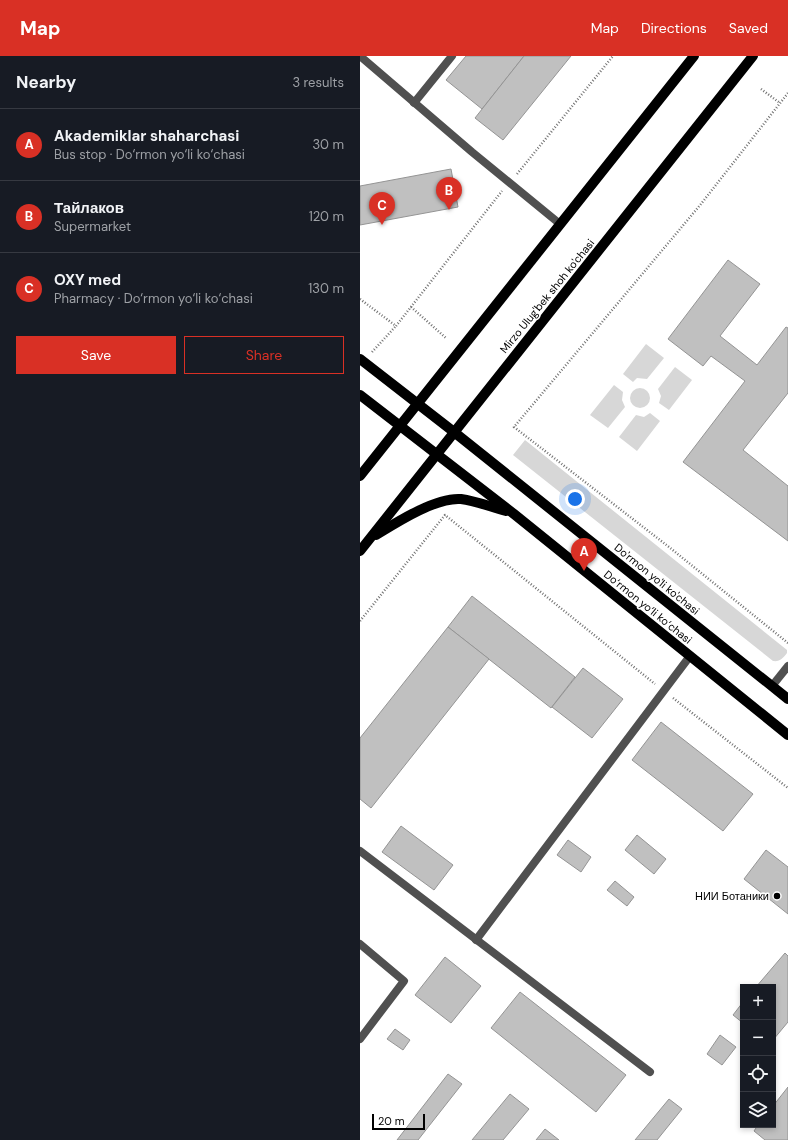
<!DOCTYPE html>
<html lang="en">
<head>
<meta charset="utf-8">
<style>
  body { margin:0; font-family:"DM Sans",sans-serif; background:#242831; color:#f1f3f6 }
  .controls { position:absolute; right:12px; bottom:12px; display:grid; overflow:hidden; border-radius:0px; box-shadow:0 2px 6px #0003 }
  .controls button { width:36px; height:36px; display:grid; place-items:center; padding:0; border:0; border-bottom:1px solid #363941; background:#171b24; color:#f1f3f6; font:20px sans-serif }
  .scale { position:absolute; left:12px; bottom:10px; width:53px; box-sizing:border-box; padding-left:4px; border:2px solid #000; border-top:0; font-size:11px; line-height:14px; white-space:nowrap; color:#000; -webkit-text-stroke:3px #fff; paint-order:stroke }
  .you { position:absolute; left:215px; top:443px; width:14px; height:14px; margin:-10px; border:3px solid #fff; border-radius:50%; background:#1a73e8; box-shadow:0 0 0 6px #1a73e833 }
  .badge { display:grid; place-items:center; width:26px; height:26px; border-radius:50%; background:#d93025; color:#fff; font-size:13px; font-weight:700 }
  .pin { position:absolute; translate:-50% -33px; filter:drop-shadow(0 1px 2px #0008) }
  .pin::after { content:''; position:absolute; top:21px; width:14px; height:12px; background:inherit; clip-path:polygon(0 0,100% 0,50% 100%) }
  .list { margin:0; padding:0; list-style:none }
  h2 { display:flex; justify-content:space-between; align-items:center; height:52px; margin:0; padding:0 16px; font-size:17px }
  h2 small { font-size:13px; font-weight:400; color:#9ea1a6 }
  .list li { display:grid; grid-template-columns:26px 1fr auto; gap:12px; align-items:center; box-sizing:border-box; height:72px; padding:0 16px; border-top:1px solid #363941 }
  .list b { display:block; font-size:15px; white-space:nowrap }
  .list p { margin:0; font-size:13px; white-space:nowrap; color:#9ea1a6 }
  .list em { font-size:13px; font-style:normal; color:#9ea1a6 }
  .actions { display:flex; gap:8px; padding:12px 16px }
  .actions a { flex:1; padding:9px 0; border:1px solid #d93025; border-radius:0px; text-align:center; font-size:14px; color:#d93025 }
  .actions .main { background:#d93025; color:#fff }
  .icon { flex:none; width:22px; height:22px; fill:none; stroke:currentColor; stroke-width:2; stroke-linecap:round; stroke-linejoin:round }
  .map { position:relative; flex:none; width:428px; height:1084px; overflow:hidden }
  header { display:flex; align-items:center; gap:24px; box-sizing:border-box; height:56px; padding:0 20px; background:#d93025; color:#fff }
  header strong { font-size:19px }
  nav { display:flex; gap:22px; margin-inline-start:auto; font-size:14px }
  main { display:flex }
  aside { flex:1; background:#171b24 }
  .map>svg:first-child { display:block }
  .green { fill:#d7d7d7 }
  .building { fill:#c0c0c0; stroke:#949494 }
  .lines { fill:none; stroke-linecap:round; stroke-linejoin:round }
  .path { stroke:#727272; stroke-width:2.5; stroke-dasharray:1 2; stroke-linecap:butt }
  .lane { stroke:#505050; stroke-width:8 }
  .primary { stroke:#000; stroke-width:10 }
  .poi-dot { fill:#000; stroke:#fff; stroke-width:1.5 }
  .labels { text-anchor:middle; stroke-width:3; stroke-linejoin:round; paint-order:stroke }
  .street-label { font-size:11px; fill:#000; stroke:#fff }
  .poi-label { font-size:11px; fill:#000; stroke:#fff; text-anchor:end }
</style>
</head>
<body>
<header>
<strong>Map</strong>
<nav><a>Map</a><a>Directions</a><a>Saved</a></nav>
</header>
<main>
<aside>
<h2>Nearby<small>3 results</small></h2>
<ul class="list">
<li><span class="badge">A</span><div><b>Akademiklar shaharchasi</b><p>Bus stop · Do‘rmon yo‘li ko‘chasi</p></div><em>30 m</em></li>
<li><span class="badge">B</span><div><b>Тайлаков</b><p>Supermarket</p></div><em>120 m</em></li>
<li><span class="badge">C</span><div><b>OXY med</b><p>Pharmacy · Do‘rmon yo‘li ko‘chasi</p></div><em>130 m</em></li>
</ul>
<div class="actions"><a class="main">Save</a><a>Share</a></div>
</aside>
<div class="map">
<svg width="428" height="1084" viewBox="0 0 428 1084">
  <rect width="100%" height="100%" fill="#fff"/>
  <g class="green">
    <polygon points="286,288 304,302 287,323 277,322 273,326 263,318"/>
    <polygon points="315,311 332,324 309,354 299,347 301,340 298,333"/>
    <polygon points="254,329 263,336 262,344 265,351 248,372 230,359"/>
    <circle cx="280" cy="342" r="10"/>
    <polygon points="290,357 300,365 277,395 259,381 276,359 284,361"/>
    <path d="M 165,384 L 427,594 L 427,597 C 423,602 420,606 413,605 L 153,399 Z"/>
  </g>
  <g class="building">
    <polygon points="106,0 164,0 122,53 86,24"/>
    <polygon points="164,0 211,0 143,84 115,62"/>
    <polygon points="91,113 98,151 0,169 0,130"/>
    <polygon points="368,204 400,228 360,280 397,309 426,271 428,272 428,337 383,394 428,430 428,485 323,406 385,325 351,300 343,310 308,283"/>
    <polygon points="112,540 215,621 191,652 88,571"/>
    <polygon points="88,571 129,603 11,752 0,743 0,682"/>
    <polygon points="223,612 263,643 232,682 192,651"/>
    <polygon points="301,666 393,738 363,775 272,704"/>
    <polygon points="41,770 93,809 74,834 22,796"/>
    <polygon points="277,779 306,803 294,818 265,794"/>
    <polygon points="208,784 231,801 221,816 197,799"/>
    <polygon points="406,794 428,811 428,858 384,823"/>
    <polygon points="255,825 274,841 267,850 247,834"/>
    <polygon points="425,897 428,900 428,966 413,984 413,931 396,931"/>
    <polygon points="85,901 121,930 91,967 55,939"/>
    <polygon points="160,936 266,1019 236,1056 131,972"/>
    <polygon points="383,946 383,967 373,959"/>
    <polygon points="35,973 50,984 43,994 27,983"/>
    <polygon points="360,979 376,991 362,1009 347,998"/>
    <polygon points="88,1018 102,1028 58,1084 37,1084"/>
    <polygon points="428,1031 428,1084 405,1084 394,1075 398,1069 413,1069 413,1050"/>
    <polygon points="150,1038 169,1053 143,1084 112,1084"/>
    <polygon points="309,1043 322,1053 297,1084 275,1084"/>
    <polygon points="185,1073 199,1084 176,1084"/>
  </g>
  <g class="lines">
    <g class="path">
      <polyline points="401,33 420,47"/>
      <polyline points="428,37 341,148 154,371 309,491 428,587"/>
      <polyline points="157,118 253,0"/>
      <polyline points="0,243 36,270 142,135"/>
      <polyline points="51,251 86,282"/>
      <polyline points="12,296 36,270"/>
      <polyline points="0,565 85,459 295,628"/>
      <polyline points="313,642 428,732"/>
    </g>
    <g class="lane">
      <polyline points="0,0 112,96 200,168"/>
      <polyline points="54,47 92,0"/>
      <polyline points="412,630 428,610"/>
      <polyline points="0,795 290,1016"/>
      <polyline points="116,884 330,600"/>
      <polyline points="0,888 44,925 0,983"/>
    </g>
    <g class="primary">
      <polyline points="0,303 94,376 428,643"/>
      <polyline points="0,339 154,458 428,679"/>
      <polyline points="0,420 334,0"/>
      <path d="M 16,479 C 37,466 76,441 101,443 C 116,445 131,451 146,455"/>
      <polyline points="0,495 393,0"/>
    </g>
  </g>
  <circle class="poi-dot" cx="417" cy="840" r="4"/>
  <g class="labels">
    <g class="street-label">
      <text transform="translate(187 240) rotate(-51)" y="4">Mirzo Ulug'bek shoh ko'chasi</text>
      <text transform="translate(297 523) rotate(39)" y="4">Do'rmon yo'li ko'chasi</text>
      <text transform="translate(288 551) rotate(39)" y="4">Do‘rmon yo‘li ko‘chasi</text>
    </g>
    <g class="poi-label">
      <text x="409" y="844">НИИ Ботаники</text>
    </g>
  </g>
</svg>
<div class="controls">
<button>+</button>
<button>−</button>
<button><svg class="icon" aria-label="locate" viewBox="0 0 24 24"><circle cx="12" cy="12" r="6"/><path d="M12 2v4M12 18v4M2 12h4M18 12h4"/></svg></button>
<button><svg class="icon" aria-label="layers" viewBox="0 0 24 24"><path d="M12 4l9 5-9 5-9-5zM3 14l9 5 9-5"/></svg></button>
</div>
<div class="scale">20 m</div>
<div class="you"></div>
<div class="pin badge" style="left:224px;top:515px">A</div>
<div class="pin badge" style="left:89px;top:154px">B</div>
<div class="pin badge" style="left:22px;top:169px">C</div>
</div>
</main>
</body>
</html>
